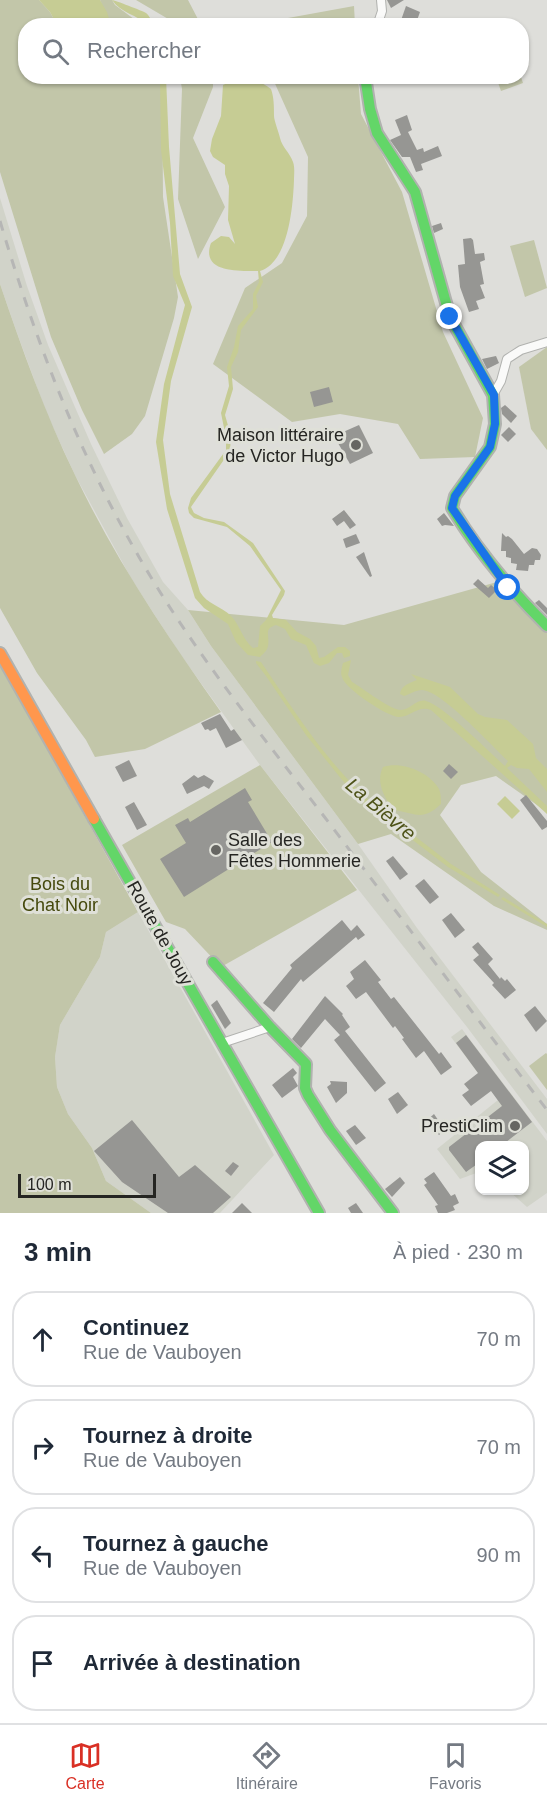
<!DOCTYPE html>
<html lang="fr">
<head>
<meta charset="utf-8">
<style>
  body { margin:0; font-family:Helvetica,sans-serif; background:#f6f6f7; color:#1f2937 }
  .controls { position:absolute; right:18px; bottom:18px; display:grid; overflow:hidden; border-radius:12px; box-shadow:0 2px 4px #0004 }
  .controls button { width:54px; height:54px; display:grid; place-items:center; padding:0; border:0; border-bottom:2px solid #e0e1e3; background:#fff; color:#1f2937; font:30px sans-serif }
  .scale { position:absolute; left:18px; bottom:15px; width:138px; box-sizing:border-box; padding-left:6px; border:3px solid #252522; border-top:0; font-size:16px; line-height:21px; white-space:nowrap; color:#252522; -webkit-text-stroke:4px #dfe0d8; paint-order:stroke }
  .stop { position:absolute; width:18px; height:18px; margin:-14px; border:4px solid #1a73e8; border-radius:50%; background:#fff }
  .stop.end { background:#1a73e8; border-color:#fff; box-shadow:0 2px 6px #0008 }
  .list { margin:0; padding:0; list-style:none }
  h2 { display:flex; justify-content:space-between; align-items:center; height:78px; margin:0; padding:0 24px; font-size:26px }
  h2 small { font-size:20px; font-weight:400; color:#747a83 }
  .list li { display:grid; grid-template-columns:39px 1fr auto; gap:18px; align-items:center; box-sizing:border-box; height:96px; margin:0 12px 12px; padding:0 12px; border:2px solid #e0e1e3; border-radius:24px }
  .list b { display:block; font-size:22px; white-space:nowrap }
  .list p { margin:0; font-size:20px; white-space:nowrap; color:#747a83 }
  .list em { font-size:20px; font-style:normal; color:#747a83 }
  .icon { flex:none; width:33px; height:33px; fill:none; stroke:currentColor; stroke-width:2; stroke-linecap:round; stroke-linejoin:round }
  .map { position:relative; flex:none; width:547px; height:1213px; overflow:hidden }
  .search { position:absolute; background:#fff; box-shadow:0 2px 4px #0004; left:18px; right:18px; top:18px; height:66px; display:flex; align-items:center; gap:15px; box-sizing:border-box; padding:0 21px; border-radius:24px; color:#747a83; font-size:22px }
  .sheet { height:510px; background:#fff }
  nav { display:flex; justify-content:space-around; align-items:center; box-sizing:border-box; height:84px; border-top:2px solid #e0e1e3; background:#fff; font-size:16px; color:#747a83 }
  nav a { display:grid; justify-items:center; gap:3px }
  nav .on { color:#d93025 }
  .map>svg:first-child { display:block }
  .built { fill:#d1d3c9 }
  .green { fill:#c2c6a9 }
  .water { fill:#c6cc94 }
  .building { fill:#969693 }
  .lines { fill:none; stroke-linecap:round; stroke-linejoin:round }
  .street-casing { stroke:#b1b2af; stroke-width:10 }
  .fast-casing { stroke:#b1b2af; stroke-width:14 }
  .slow-casing { stroke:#b1b2af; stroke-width:14 }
  .street { stroke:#fafaf9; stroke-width:8 }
  .fast { stroke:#63d668; stroke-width:10 }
  .slow { stroke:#ff974d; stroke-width:10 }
  .rail { stroke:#b6b6b5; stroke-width:3; stroke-dasharray:10 10; stroke-linecap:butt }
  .route { stroke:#1a73e8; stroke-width:8 }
  .poi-dot { fill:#666662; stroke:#dfe0d8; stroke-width:2 }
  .labels { text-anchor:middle; stroke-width:6; stroke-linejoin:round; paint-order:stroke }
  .poi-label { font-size:18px; fill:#252522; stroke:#dfe0d8; text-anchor:end }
  .park-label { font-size:18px; fill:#45490d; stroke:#dfe0d8 }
  .street-label { font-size:18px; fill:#252522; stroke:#dfe0d8 }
  .water-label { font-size:20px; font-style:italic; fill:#4e5319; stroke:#dfe0d8 }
</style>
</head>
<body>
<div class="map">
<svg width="547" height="1213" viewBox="0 0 547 1213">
  <rect width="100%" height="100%" fill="#dededa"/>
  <g class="built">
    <polygon points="0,198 27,286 48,345 91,444 127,518 163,582 188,610 211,646 358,844 417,928 547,1099 547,1134 467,1027 260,765 180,654 132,580 75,475 46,412 16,330 0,284"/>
    <polygon points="138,912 274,1155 220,1213 151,1213 106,1181 92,1148 68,1114 57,1087 55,1057 60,1025 100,957 106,932"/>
    <polygon points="462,1029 547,1141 547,1193 527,1207 509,1191 524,1190 524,1146 480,1146 479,1172 460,1179 437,1149 498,1100 451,1037"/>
  </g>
  <g class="green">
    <polygon points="0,0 39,0 50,12 57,25 26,26 26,76 162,77 163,197 178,297 174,318 145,416 132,434 104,454 82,410 51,337 0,172"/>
    <polygon points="100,0 112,0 115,5 142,25 111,25"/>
    <polygon points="136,0 188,0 201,25 171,25 170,20"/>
    <polygon points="354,6 355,25 264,25 266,22"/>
    <polygon points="180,77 213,77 213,87 193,138 225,207 198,259 178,199 182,89"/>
    <polygon points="272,77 358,77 361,114 402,192 443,332 483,418 475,457 420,459 398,424 340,414 292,422 213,364 245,288 282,263 307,216 308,157"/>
    <polygon points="496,77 521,77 523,83 501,91"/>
    <polygon points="534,240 547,288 525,297 510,246"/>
    <path d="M 0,284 C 22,349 45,413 75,475 C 115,559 167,636 221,712 L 145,749 L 95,757 L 86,740 L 37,673 L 0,608 Z"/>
    <polygon points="547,347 547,450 531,429 519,367"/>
    <polygon points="497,582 547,632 547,812 496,776 461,785 440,815 481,872 547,924 547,930 494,906 391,834 358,844 211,646 188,610 344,625"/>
    <polygon points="0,664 138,912 106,932 100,957 60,1025 55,1057 57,1087 68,1114 92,1148 106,1181 151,1213 0,1213"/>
    <polygon points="260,765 357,890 221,967 185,929 166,922 122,845"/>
    <polygon points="546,1053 547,1054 547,1090 529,1066"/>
  </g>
  <g class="water">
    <polygon points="39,0 100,0 107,12 111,25 57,25 50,12"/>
    <path d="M 112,0 C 114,0 143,11 146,13 C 149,15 152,22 155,25 L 148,25 C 137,15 121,13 112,0 Z"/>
    <path d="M 160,77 L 166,77 L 169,147 L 180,274 L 192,307 L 171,381 L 163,440 L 170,494 L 200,592 C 207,604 221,606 231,616 C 240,625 242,639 253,648 L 258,647 L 260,626 L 266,620 L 281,590 L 250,546 L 227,527 L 194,518 L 189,513 L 188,508 L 191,498 L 226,450 L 226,438 L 221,413 L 229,386 L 227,367 L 234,347 L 238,326 L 253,309 L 253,294 L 259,282 L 258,271 C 239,271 200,273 211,243 L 221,236 L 229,237 L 235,244 L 228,220 L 229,186 L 225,174 L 225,165 L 213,157 L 210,151 L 212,139 L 221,116 L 223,85 C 238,77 258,78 271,89 C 274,98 274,106 274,116 C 274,120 279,133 280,138 C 282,147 290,153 293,162 C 295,167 294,175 294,180 C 293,205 289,262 260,271 L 263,282 L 256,296 L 258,307 L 241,330 L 238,352 L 231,367 L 233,389 L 225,415 L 231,436 L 230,451 L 191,507 L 194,513 L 204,518 L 224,522 L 253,543 L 285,591 L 284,595 L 272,615 L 273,618 L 286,620 L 297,632 L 310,639 L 316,646 L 319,658 L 324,657 L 338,647 L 345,647 L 350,651 L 350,656 L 344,658 L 342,653 L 337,653 L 329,663 L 320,666 L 314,663 L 306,645 L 291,639 L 285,629 L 276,625 C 263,629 270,635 268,646 C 267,651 263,654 260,657 L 248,655 L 236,642 L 228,624 L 204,608 L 195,598 L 167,509 L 156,442 L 164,384 L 185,305 L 173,276 L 170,223 L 161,150 Z"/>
    <path d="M 351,660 L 348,675 L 352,682 C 363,688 390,710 401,710 C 410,710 417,698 426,701 C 443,705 490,753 505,766 L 508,761 C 492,746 441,690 422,690 C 416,690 410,694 404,696 L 400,694 C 401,685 410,683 417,680 L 411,674 L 450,687 L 478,714 L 485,717 L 507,720 L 533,744 L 536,758 L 547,769 L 547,792 L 529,769 L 517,768 L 511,765 L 507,768 L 547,806 L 547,814 L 431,710 C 418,705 411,717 399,717 C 388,717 345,689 342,677 C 340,673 342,667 343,663 Z"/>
    <path d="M 256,661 L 261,662 C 298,716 333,774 386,814 L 391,807 C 383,794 376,781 383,767 C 402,761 429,772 439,789 C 441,794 441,799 441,804 C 423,821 417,814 395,810 L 390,817 L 451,864 L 500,895 L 498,897 L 448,867 L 355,796 L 306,735 L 266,676 L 256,663 Z"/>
    <polygon points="505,796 520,811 512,819 497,804"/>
    <polygon points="503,897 547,924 547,927 501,899"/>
  </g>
  <g class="building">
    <polygon points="387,0 404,0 391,8"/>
    <polygon points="406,6 420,12 415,26 399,26"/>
    <polygon points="407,115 412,130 408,132 417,150 423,148 424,152 438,146 442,156 421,164 423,170 416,172 410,157 402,157 390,140 401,135 395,120"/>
    <polygon points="441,223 443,229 434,233 432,226"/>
    <polygon points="471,238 473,240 475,254 484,253 485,260 480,262 484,284 480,285 485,298 476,301 479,309 469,312 460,287 458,265 465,264 463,239"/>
    <polygon points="496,356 499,363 487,369 482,359"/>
    <polygon points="329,387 333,402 314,407 310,392"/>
    <polygon points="505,405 517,416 511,423 502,414 501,408"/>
    <polygon points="359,425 373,453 350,464 334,436"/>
    <polygon points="509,427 516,434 508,442 501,435"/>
    <polygon points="344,510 356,525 350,529 344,521 337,526 332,519"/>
    <polygon points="444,513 454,526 445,525 442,526 437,519"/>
    <polygon points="502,533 506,537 508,536 512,539 524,554 532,548 537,549 541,555 540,560 535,560 534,565 529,565 528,571 516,570 517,564 511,563 511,558 506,557 506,551 501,551"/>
    <polygon points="356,534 360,543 346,548 343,539"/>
    <polygon points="364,552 372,576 370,577 356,557"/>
    <polygon points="478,579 488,588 491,585 497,590 489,598 473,584"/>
    <polygon points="539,600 547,608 547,615 535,603"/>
    <polygon points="220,714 231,731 234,729 242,740 226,748 216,728 210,731 208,729 205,730 201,723"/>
    <polygon points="129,760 137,776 123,782 115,767"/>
    <polygon points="449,764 458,772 451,779 443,771"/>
    <polygon points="194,775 198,778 204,775 214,781 209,789 204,786 187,794 182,784"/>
    <polygon points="245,788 252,800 248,802 272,842 184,897 160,859 186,843 175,825 188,818 190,822"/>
    <polygon points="526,795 547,821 547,827 542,830 520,800"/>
    <polygon points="134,802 147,825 137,830 125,807"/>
    <polygon points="393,856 408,874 400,880 386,861"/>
    <polygon points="424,879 439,897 430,904 415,886"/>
    <polygon points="451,913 465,930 455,938 442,920"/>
    <polygon points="342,920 351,931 357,925 365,935 358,940 356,937 303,982 301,979 274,1012 263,1003 292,968 290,965"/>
    <polygon points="478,942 493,959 488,964 500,979 501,977 505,981 507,979 516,990 505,999 492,985 494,983 473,960 479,955 472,947"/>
    <polygon points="365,960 381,980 378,982 391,999 394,997 439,1054 441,1052 452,1067 441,1075 424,1051 416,1058 402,1039 404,1038 395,1026 393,1028 366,992 356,999 346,986 354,979 350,972"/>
    <polygon points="325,996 343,1014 342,1015 350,1027 345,1031 386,1083 375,1092 334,1040 340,1035 325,1019 301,1048 292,1039"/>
    <polygon points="217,1000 231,1023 225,1029 211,1005"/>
    <polygon points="535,1006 547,1021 536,1032 524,1015"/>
    <polygon points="466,1035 532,1122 501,1146 480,1146 480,1162 466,1172 449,1150 449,1147 502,1106 491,1091 471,1106 462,1095 469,1090 464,1084 478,1073 456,1043"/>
    <polygon points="293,1068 297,1073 293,1077 298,1086 282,1098 272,1085"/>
    <polygon points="330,1081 347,1082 347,1093 336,1103 327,1087 331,1084"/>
    <polygon points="398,1092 408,1105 397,1114 388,1099"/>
    <polygon points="434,1114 445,1130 439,1135 426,1121"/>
    <polygon points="132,1120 179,1177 195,1165 231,1197 213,1213 168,1213 122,1182 94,1151"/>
    <polygon points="355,1125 366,1138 356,1145 346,1131"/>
    <polygon points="233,1162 239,1166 231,1176 225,1171"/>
    <polygon points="434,1172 451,1196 455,1194 459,1203 453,1206 455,1210 447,1213 438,1213 435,1206 438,1205 424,1185 427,1183 424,1179"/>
    <polygon points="400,1177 405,1183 392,1197 385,1189"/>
    <polygon points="242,1203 252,1213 232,1213"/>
    <polygon points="356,1203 363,1213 351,1213 348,1208"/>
  </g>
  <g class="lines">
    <g class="street-casing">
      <g id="street">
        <polyline points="377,26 382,11 381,0"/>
        <polyline points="493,395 501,381 507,359 521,350 547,342"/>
        <polyline points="222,1043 270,1027"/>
      </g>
    </g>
    <g class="fast-casing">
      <g id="fast">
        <path d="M 365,76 L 370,109 L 377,133 L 415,192 L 450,317 L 493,395 L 495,424 L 490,447 L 455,496 L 452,508 C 478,552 511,590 547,626"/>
        <polyline points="94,819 319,1213"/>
        <polyline points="213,962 270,1027 306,1064 305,1088 308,1095 330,1130 393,1213"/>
      </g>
    </g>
    <g class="slow-casing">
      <polyline id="slow" points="0,653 94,819"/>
    </g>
    <use href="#street" class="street"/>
    <use href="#fast" class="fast"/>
    <use href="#slow" class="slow"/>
    <path class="rail" d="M 0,221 C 35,339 77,450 139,557 C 192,649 259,732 323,815 C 398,914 472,1012 547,1110"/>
  </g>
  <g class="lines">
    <polyline class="route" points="450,317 494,395 495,424 490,447 455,496 452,508 508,588"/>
  </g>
  <g class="poi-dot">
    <circle cx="356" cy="445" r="6"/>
    <circle cx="216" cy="850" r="6"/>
    <circle cx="515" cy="1126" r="6"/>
  </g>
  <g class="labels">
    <g class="poi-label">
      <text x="344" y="441">Maison littéraire<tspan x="344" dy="21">de Victor Hugo</tspan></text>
      <text x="228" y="846" text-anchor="start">Salle des<tspan x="228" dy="21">Fêtes Hommerie</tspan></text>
      <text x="503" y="1132">PrestiClim</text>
    </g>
    <g class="park-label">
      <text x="60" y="890">Bois du<tspan x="60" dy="21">Chat Noir</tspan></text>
    </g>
    <g class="street-label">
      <text transform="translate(160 933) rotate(61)" y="6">Route de Jouy</text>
    </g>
    <g class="water-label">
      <text transform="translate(381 809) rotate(40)" y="7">La Bièvre</text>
    </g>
  </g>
</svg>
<div class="controls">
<button><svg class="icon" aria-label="layers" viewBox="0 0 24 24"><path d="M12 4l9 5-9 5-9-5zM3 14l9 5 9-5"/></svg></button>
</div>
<div class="scale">100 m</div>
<div class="stop" style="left:508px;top:588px"></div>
<div class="stop end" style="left:450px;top:317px"></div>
<div class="search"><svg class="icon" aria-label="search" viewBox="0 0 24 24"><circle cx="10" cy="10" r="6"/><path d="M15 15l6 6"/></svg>Rechercher</div>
</div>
<section class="sheet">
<h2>3 min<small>À pied · 230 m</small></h2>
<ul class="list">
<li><svg class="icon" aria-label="ahead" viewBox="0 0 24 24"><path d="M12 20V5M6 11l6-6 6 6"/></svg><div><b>Continuez</b><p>Rue de Vauboyen</p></div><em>70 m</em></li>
<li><svg class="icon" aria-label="right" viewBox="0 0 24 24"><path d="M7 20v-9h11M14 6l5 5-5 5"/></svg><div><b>Tournez à droite</b><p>Rue de Vauboyen</p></div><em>70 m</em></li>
<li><svg class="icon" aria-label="left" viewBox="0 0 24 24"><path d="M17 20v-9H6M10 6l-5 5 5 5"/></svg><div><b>Tournez à gauche</b><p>Rue de Vauboyen</p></div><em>90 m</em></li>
<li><svg class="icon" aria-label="arrive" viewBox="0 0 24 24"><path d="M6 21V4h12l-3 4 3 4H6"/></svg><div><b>Arrivée à destination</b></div></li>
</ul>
</section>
<nav>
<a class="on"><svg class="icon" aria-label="map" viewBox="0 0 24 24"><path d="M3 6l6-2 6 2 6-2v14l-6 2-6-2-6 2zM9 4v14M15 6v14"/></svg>Carte</a>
<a><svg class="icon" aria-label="directions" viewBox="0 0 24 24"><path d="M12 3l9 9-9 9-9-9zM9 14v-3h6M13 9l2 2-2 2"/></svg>Itinéraire</a>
<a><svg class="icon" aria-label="saved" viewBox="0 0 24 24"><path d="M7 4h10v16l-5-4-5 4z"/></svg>Favoris</a>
</nav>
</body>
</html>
